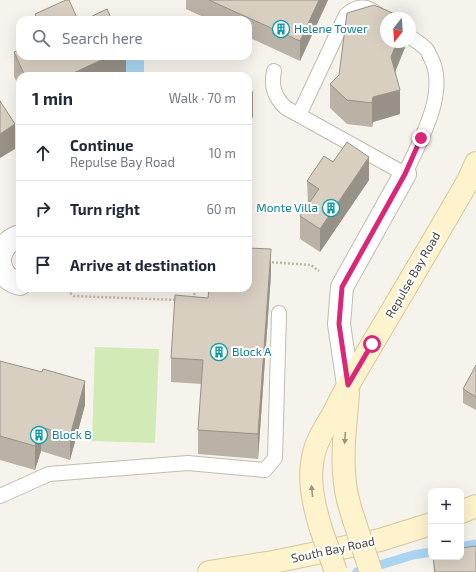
<!DOCTYPE html>
<html lang="en">
<head>
<meta charset="utf-8">
<style>
  body { margin:0; font-family:"Exo 2",sans-serif; background:#f6f6f7; color:#1f2937 }
  .controls { position:absolute; right:12px; bottom:12px; display:grid; overflow:hidden; border-radius:8px; box-shadow:0 4px 16px #0002 }
  .controls button { width:36px; height:36px; display:grid; place-items:center; padding:0; border:0; border-bottom:1px solid #e0e1e3; background:#fff; color:#1f2937; font:20px sans-serif }
  .compass { position:absolute; left:380px; top:12px; width:36px; height:36px; border-radius:50%; background:#fff; box-shadow:0 4px 16px #0002; rotate:197deg }
  .stop { position:absolute; width:12px; height:12px; margin:-9px; border:3px solid #db2777; border-radius:50%; background:#fff }
  .stop.end { background:#db2777; border-color:#fff; box-shadow:0 1px 4px #0008 }
  .list { margin:0; padding:0; list-style:none }
  h2 { display:flex; justify-content:space-between; align-items:center; height:52px; margin:0; padding:0 16px; font-size:17px }
  h2 small { font-size:13px; font-weight:400; color:#747a83 }
  .list li { display:grid; grid-template-columns:26px 1fr auto; gap:12px; align-items:center; box-sizing:border-box; height:56px; padding:0 16px; border-top:1px solid #e0e1e3 }
  .list b { display:block; font-size:15px; white-space:nowrap }
  .list p { margin:0; font-size:13px; white-space:nowrap; color:#747a83 }
  .list em { font-size:13px; font-style:normal; color:#747a83 }
  .icon { flex:none; width:22px; height:22px; fill:none; stroke:currentColor; stroke-width:2; stroke-linecap:round; stroke-linejoin:round }
  .map { position:relative; flex:none; width:476px; height:572px; overflow:hidden }
  .search { position:absolute; background:#fff; box-shadow:0 4px 16px #0002; left:16px; top:16px; width:236px; height:44px; display:flex; align-items:center; gap:10px; box-sizing:border-box; padding:0 14px; border-radius:12px; color:#747a83; font-size:15px }
  .panel { position:absolute; background:#fff; box-shadow:0 4px 16px #0002; left:16px; top:72px; width:236px; height:220px; border-radius:12px }
  .map>svg:first-child { display:block }
  .green { fill:#d2eab5 }
  .water { fill:#a9d4f2 }
  .lines { fill:none; stroke-linecap:round; stroke-linejoin:round }
  .stream { stroke:#a9d4f2; stroke-width:9 }
  .lane-casing { stroke:#c2bbae; stroke-width:16 }
  .street-casing { stroke:#c2bbae; stroke-width:24 }
  .secondary-casing { stroke:#d6c79b; stroke-width:24 }
  .path { stroke:#c4b79f; stroke-width:2.5; stroke-dasharray:2 2; stroke-linecap:butt }
  .lane { stroke:#fff; stroke-width:14 }
  .street { stroke:#fff; stroke-width:22 }
  .secondary { stroke:#fff3cd; stroke-width:22 }
  .secondary-bridge-casing { stroke:#d6c79b; stroke-width:24; stroke-linecap:butt }
  .secondary-bridge { stroke:#fff3cd; stroke-width:22 }
  .wall { fill:#bab2a6 }
  .shaded-wall { fill:#979187 }
  .building { fill:#d8cfc1; stroke:#979187 }
  .oneway { fill:#9c937c }
  .route { stroke:#db2777; stroke-width:5 }
  .labels { text-anchor:middle; stroke-width:4; stroke-linejoin:round; paint-order:stroke }
  .culture-label { font-size:12px; fill:#0d838f; stroke:#fff; text-anchor:start }
  .street-label { font-size:12px; fill:#4b4439; stroke:#fff }
</style>
</head>
<body>
<div class="map">
<svg width="476" height="572" viewBox="0 0 476 572">
  <rect width="100%" height="100%" fill="#f6f3ec"/>
  <polygon class="green" points="95,347 159,349 155,443 92,441"/>
  <polygon class="water" points="90,56 138,56 144,61 144,72 142,76 114,76"/>
  <g class="lines">
    <g class="stream">
      <polyline points="461,547 476,544"/>
      <polyline points="357,572 413,555 431,552"/>
    </g>
    <g class="lane-casing">
      <g id="lane">
        <path d="M 274,71 C 271,86 274,97 286,108 L 405,174 C 419,142 449,93 431,58 C 429,55 428,50 425,48 C 421,44 415,40 410,37"/>
        <path d="M 299,115 L 346,15 C 362,1 371,9 386,20"/>
        <polyline points="0,496 49,474 188,463 265,470 275,458 279,313"/>
      </g>
    </g>
    <g class="street-casing">
      <g id="street">
        <path d="M 0,257 C 3,247 9,239 20,236"/>
        <path d="M 0,262 C 1,274 9,281 20,284"/>
        <polyline points="348,385 339,324 342,287 405,174"/>
      </g>
    </g>
    <g class="secondary-casing">
      <g id="secondary">
        <path d="M 348,393 C 346,423 341,453 345,483 C 346,496 350,508 354,520"/>
        <polyline points="461,512 476,506"/>
        <path d="M 321,529 C 314,506 308,481 313,457 C 316,442 324,429 332,416 C 341,398 351,380 361,363 C 397,302 433,242 468,181 L 476,163"/>
        <polyline points="209,572 273,562 380,540 431,524"/>
      </g>
    </g>
    <g class="path">
      <polyline points="268,262 311,265 319,271"/>
      <polyline points="64,288 74,296 177,300"/>
      <polyline points="194,299 195,288"/>
    </g>
    <use href="#lane" class="lane"/>
    <use href="#street" class="street"/>
    <use href="#secondary" class="secondary"/>
    <g class="secondary-bridge-casing">
      <g id="secondary-bridge">
        <polyline points="354,520 371,572"/>
        <polyline points="321,529 336,572"/>
      </g>
    </g>
    <use href="#secondary-bridge" class="secondary-bridge"/>
  </g>
  <g class="wall">
    <polygon points="186,0 328,0 300,61 248,37 248,20 210,20 186,9"/>
    <polygon points="35,14 78,20 35,20"/>
    <polygon points="406,42 406,45 395,72 400,114 373,122 372,127 347,124 330,108 330,84 339,75"/>
    <polygon points="14,52 126,56 126,73 119,76 20,76 20,90 14,76"/>
    <polygon points="333,162 369,180 320,252 300,239 300,216 308,205 307,181"/>
    <polygon points="271,274 258,459 198,454 198,430 202,384 171,382 171,358 208,298"/>
    <polygon points="0,361 85,405 70,460 41,451 35,470 0,460"/>
    <polygon points="476,365 476,410 463,403 463,389"/>
    <polygon points="433,557 461,557 476,572 434,572"/>
  </g>
  <g class="shaded-wall">
    <polygon points="319,0 328,0 300,61 300,41"/>
    <polygon points="397,42 406,42 406,45 391,82 391,57"/>
    <polygon points="110,56 126,56 126,73 119,76 67,76"/>
    <polygon points="400,90 400,114 373,122 372,127 372,103 373,97"/>
    <polygon points="253,92 253,116 248,132 248,108"/>
    <polygon points="15,124 15,149 0,158 0,134"/>
    <polygon points="369,157 369,180 320,252 320,229"/>
    <polygon points="271,249 271,274 258,459 258,434"/>
    <polygon points="85,381 85,405 70,460 70,436"/>
    <polygon points="41,427 41,451 35,470 35,446"/>
  </g>
  <g class="building">
    <polygon points="66,0 69,0 78,20 38,20 35,14"/>
    <polygon points="209,0 319,0 300,41"/>
    <polygon points="374,5 402,17 404,18 386,18 386,42 397,42 391,57 400,90 373,97 372,103 347,100 330,84 339,75 347,13"/>
    <polygon points="107,9 112,20 84,20"/>
    <polygon points="20,49 20,56 110,56 67,76 25,76 14,52"/>
    <polygon points="248,90 253,92 248,108"/>
    <polygon points="0,101 15,124 0,134"/>
    <polygon points="347,142 369,157 320,229 300,216 319,189 307,181 324,156 333,162"/>
    <polygon points="248,248 271,249 258,434 198,430 203,360 171,358 175,295 208,298 209,288 248,288"/>
    <polygon points="0,361 42,372 43,369 85,381 70,436 41,427 35,446 0,436"/>
    <polygon points="476,365 476,397 463,389"/>
    <polygon points="476,546 476,572 435,572 433,557 461,557 461,548"/>
  </g>
  <defs><path id="oneway-solid" d="M-6-.8H1V-3.2L6.5 0L1 3.2V.8H-6Z"/></defs>
  <g class="oneway">
    <use href="#oneway-solid" transform="translate(345 438) rotate(94)"/>
    <use href="#oneway-solid" transform="translate(312 491) rotate(-96)"/>
  </g>
  <g class="lines">
    <polyline class="route" points="372,344 348,385 339,324 342,287 405,174 421,138"/>
  </g>
  <defs>
    <g id="building-ring" transform="scale(0.9)"><circle r="9.5" fill="#fff" stroke="#0f9aa8" stroke-width="1.5"/><path d="M-4-6H4V6H1V3H-1V6H-4ZM-2.5-4.3h1.7v1.8h-1.7ZM.8-4.3h1.7v1.8H.8ZM-2.5-1h1.7V.8h-1.7ZM.8-1h1.7V.8H.8Z" fill="#0f9aa8"/></g>
  </defs>
  <g fill-rule="evenodd">
    <use href="#building-ring" x="281" y="29"/>
    <use href="#building-ring" x="331" y="208"/>
    <use href="#building-ring" x="219" y="352"/>
    <use href="#building-ring" x="39" y="435"/>
  </g>
  <g class="labels">
    <g class="culture-label">
      <text x="294" y="33">Helene Tower</text>
      <text x="318" y="212" text-anchor="end">Monte Villa</text>
      <text x="232" y="356">Block A</text>
      <text x="52" y="439">Block B</text>
    </g>
    <g class="street-label">
      <text transform="translate(413 275) rotate(-60)" y="4">Repulse Bay Road</text>
      <text transform="translate(333 550) rotate(-12)" y="4">South Bay Road</text>
    </g>
  </g>
</svg>
<div class="controls">
<button>+</button>
<button>−</button>
</div>
<svg class="compass" viewBox="-18 -18 36 36"><path d="M0-13l5 13h-10z" fill="#e53935"/><path d="M0 13l5-13h-10z" fill="#747a83"/></svg>
<div class="stop" style="left:372px;top:344px"></div>
<div class="stop end" style="left:421px;top:138px"></div>
<div class="search"><svg class="icon" aria-label="search" viewBox="0 0 24 24"><circle cx="10" cy="10" r="6"/><path d="M15 15l6 6"/></svg>Search here</div>
<section class="panel">
<h2>1 min<small>Walk · 70 m</small></h2>
<ul class="list">
<li><svg class="icon" aria-label="ahead" viewBox="0 0 24 24"><path d="M12 20V5M6 11l6-6 6 6"/></svg><div><b>Continue</b><p>Repulse Bay Road</p></div><em>10 m</em></li>
<li><svg class="icon" aria-label="right" viewBox="0 0 24 24"><path d="M7 20v-9h11M14 6l5 5-5 5"/></svg><div><b>Turn right</b></div><em>60 m</em></li>
<li><svg class="icon" aria-label="arrive" viewBox="0 0 24 24"><path d="M6 21V4h12l-3 4 3 4H6"/></svg><div><b>Arrive at destination</b></div></li>
</ul>
</section>
</div>
</body>
</html>
